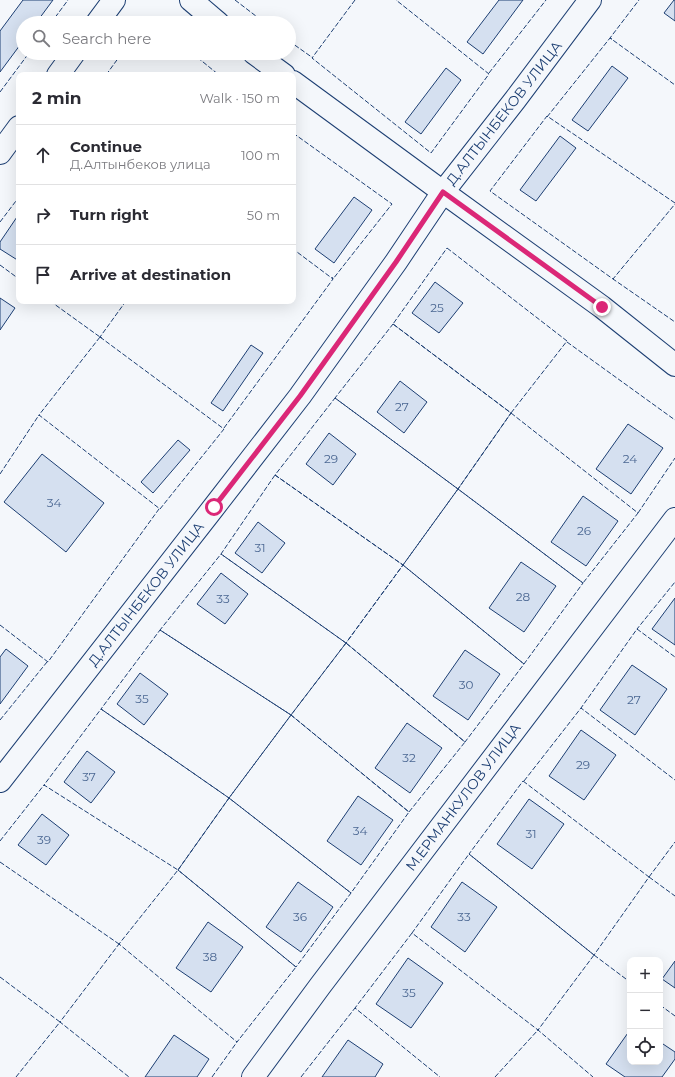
<!DOCTYPE html>
<html lang="en">
<head>
<meta charset="utf-8">
<style>
  body { margin:0; font-family:Montserrat,sans-serif; background:#f2f2f3; color:#2b2b33 }
  .controls { position:absolute; right:12px; bottom:12px; display:grid; overflow:hidden; border-radius:8px; box-shadow:0 4px 16px #0002 }
  .controls button { width:36px; height:36px; display:grid; place-items:center; padding:0; border:0; border-bottom:1px solid #e1e1e2; background:#fff; color:#2b2b33; font:20px sans-serif }
  .stop { position:absolute; width:12px; height:12px; margin:-9px; border:3px solid #db2777; border-radius:50%; background:#fff }
  .stop.end { background:#db2777; border-color:#fff; box-shadow:0 1px 4px #0008 }
  .list { margin:0; padding:0; list-style:none }
  h2 { display:flex; justify-content:space-between; align-items:center; height:52px; margin:0; padding:0 16px; font-size:17px }
  h2 small { font-size:13px; font-weight:400; color:#7c7c81 }
  .list li { display:grid; grid-template-columns:26px 1fr auto; gap:12px; align-items:center; box-sizing:border-box; height:60px; padding:0 16px; border-top:1px solid #e1e1e2 }
  .list b { display:block; font-size:15px; white-space:nowrap }
  .list p { margin:0; font-size:13px; white-space:nowrap; color:#7c7c81 }
  .list em { font-size:13px; font-style:normal; color:#7c7c81 }
  .icon { flex:none; width:22px; height:22px; fill:none; stroke:currentColor; stroke-width:2; stroke-linecap:round; stroke-linejoin:round }
  .map { position:relative; flex:none; width:675px; height:1077px; overflow:hidden }
  .search { position:absolute; background:#fff; box-shadow:0 4px 16px #0002; left:16px; top:16px; width:280px; height:44px; display:flex; align-items:center; gap:10px; box-sizing:border-box; padding:0 14px; border-radius:22px; color:#7c7c81; font-size:15px }
  .panel { position:absolute; background:#fff; box-shadow:0 4px 16px #0002; left:16px; top:72px; width:280px; height:232px; border-radius:8px }
  .map>svg:first-child { display:block }
  .building { fill:#d5e0f0; stroke:#1d3f73 }
  .lines { fill:none; stroke-linecap:round; stroke-linejoin:round }
  .minor-casing { stroke:#1d3f73; stroke-width:24 }
  .minor { stroke:#f4f7fb; stroke-width:22 }
  .fence { stroke:#1d3f73; stroke-width:1; stroke-dasharray:5 2; stroke-linecap:butt }
  .route { stroke:#db2777; stroke-width:5 }
  .labels { text-anchor:middle; stroke-width:3; stroke-linejoin:round; paint-order:stroke }
  .number-label { font-size:12px; fill:#4b6792 }
  .street-label { font-size:14px; fill:#1d3f73; stroke:#f4f7fb }
</style>
</head>
<body>
<div class="map">
<svg width="675" height="1077" viewBox="0 0 675 1077">
  <rect width="100%" height="100%" fill="#f4f7fb"/>
  <g class="building">
    <polygon points="23,0 53,0 36,23 23,23 23,41 0,72 0,31"/>
    <polygon points="499,0 523,0 483,54 467,42"/>
    <polygon points="674,0 675,0 675,21 664,13"/>
    <polygon points="612,66 628,78 588,131 572,120"/>
    <polygon points="446,68 461,80 421,134 405,122"/>
    <polygon points="560,136 576,148 536,201 520,190"/>
    <polygon points="354,197 372,210 334,263 315,249"/>
    <polygon points="19,214 19,261 0,249 0,242"/>
    <polygon points="435,282 463,303 439,333 412,313"/>
    <polygon points="0,298 15,308 0,330"/>
    <polygon points="251,345 263,353 223,411 211,403"/>
    <polygon points="400,381 427,402 404,433 377,412"/>
    <polygon points="628,424 663,448 631,494 596,469"/>
    <polygon points="329,433 356,454 333,485 306,464"/>
    <polygon points="178,440 190,450 153,493 141,482"/>
    <polygon points="42,454 104,503 66,552 4,502"/>
    <polygon points="583,496 618,521 586,566 551,542"/>
    <polygon points="258,522 285,543 262,573 235,553"/>
    <polygon points="521,562 556,586 524,632 489,608"/>
    <polygon points="221,573 248,594 225,624 197,604"/>
    <polygon points="675,598 675,645 652,629"/>
    <polygon points="6,649 28,666 0,704 0,657"/>
    <polygon points="465,650 500,674 468,720 433,696"/>
    <polygon points="632,665 667,689 635,735 600,710"/>
    <polygon points="140,673 168,694 144,725 117,704"/>
    <polygon points="407,723 442,748 410,793 375,768"/>
    <polygon points="581,730 616,755 584,800 549,776"/>
    <polygon points="87,751 115,772 91,803 64,782"/>
    <polygon points="358,796 393,820 361,865 327,841"/>
    <polygon points="529,799 564,824 532,869 497,844"/>
    <polygon points="42,814 69,835 46,865 18,845"/>
    <polygon points="298,882 333,907 301,952 266,927"/>
    <polygon points="462,882 497,907 465,952 431,927"/>
    <polygon points="208,922 243,947 211,992 176,968"/>
    <polygon points="408,958 443,983 411,1028 376,1004"/>
    <polygon points="675,961 675,988 662,979"/>
    <polygon points="630,1030 630,1062 660,1062 660,1042 675,1052 675,1059 662,1077 625,1077 606,1064"/>
    <polygon points="174,1035 209,1059 197,1077 145,1077"/>
    <polygon points="348,1040 383,1064 375,1077 322,1077"/>
  </g>
  <g class="lines">
    <g class="minor-casing">
      <g id="minor">
        <polyline points="191,0 218,23"/>
        <polyline points="97,23 114,0"/>
        <polyline points="254,53 284,75"/>
        <polyline points="58,75 74,53"/>
        <polyline points="293,82 443,192 602,307 675,365"/>
        <polyline points="0,153 19,127"/>
        <polyline points="0,781 214,507 300,396 396,262 443,192 515,100 590,0"/>
        <polyline points="253,1077 320,986 675,519"/>
      </g>
    </g>
    <use href="#minor" class="minor"/>
    <g class="fence">
      <polyline points="235,0 265,23"/>
      <polyline points="355,0 312,58 431,153 489,74 396,0"/>
      <polyline points="51,23 68,0"/>
      <polyline points="143,23 147,17 155,23"/>
      <polyline points="612,39 610,38 639,0"/>
      <polyline points="289,41 313,58"/>
      <polyline points="192,53 219,75"/>
      <polyline points="489,73 546,0"/>
      <polyline points="106,75 122,53"/>
      <polyline points="0,92 29,53"/>
      <polyline points="547,117 610,38 675,85"/>
      <polyline points="293,133 392,204 333,279 332,277"/>
      <polyline points="675,203 547,116 490,191 613,279 675,204"/>
      <polyline points="0,222 19,197"/>
      <polygon points="447,248 567,341 511,413 393,324"/>
      <polyline points="0,265 19,279"/>
      <polyline points="614,279 613,279 675,322"/>
      <polyline points="50,301 100,337"/>
      <polygon points="393,324 511,413 458,489 335,398"/>
      <polygon points="100,337 224,429 160,509 39,415"/>
      <polyline points="102,338 100,337 126,301"/>
      <polyline points="567,342 675,420"/>
      <polygon points="335,398 458,489 403,565 275,475"/>
      <polygon points="511,413 638,513 583,583 458,489"/>
      <polyline points="224,428 333,279 293,249"/>
      <polyline points="0,474 39,415 39,416"/>
      <polygon points="275,475 403,565 346,643 221,554"/>
      <polygon points="458,489 583,583 524,664 403,565"/>
      <polyline points="638,513 675,458"/>
      <polygon points="221,554 346,643 291,715 160,630"/>
      <polyline points="0,625 48,662 159,509"/>
      <polygon points="160,630 291,715 229,798 101,709"/>
      <polyline points="638,630 637,629 675,582"/>
      <polyline points="346,643 465,742 524,664 403,565 346,643 291,715 409,812 465,742 346,643"/>
      <polygon points="101,709 229,798 178,870 44,785"/>
      <polyline points="582,709 581,708 637,629 675,657"/>
      <polygon points="291,715 409,812 351,893 229,798"/>
      <polyline points="0,720 47,662"/>
      <polygon points="523,781 649,877 594,955 469,854"/>
      <polyline points="524,781 581,708 675,780"/>
      <polygon points="229,798 351,893 296,967 178,870"/>
      <polyline points="0,841 44,785 45,786"/>
      <polygon points="469,854 594,955 538,1030 412,933"/>
      <polyline points="0,862 119,944 120,943"/>
      <polygon points="178,870 296,967 237,1042 119,944"/>
      <polyline points="649,877 675,842"/>
      <polyline points="649,877 675,896"/>
      <polyline points="412,933 355,1008 440,1077"/>
      <polyline points="120,945 119,944 60,1022 129,1077"/>
      <polyline points="594,955 630,982"/>
      <polyline points="0,977 60,1022 60,1021"/>
      <polyline points="660,1005 675,1016"/>
      <polyline points="539,1029 538,1030 593,1077"/>
      <polyline points="16,1077 60,1022 61,1023"/>
      <polyline points="212,1077 237,1042 236,1041"/>
      <polyline points="301,1077 355,1008 357,1009"/>
      <polyline points="495,1077 538,1030 537,1030"/>
    </g>
  </g>
  <g class="lines">
    <polyline class="route" points="214,507 300,396 396,262 443,192 602,307"/>
  </g>
  <g class="labels">
    <g class="number-label">
      <text x="437" y="312">25</text>
      <text x="402" y="411">27</text>
      <text x="331" y="463">29</text>
      <text x="630" y="463">24</text>
      <text x="54" y="507">34</text>
      <text x="584" y="535">26</text>
      <text x="260" y="552">31</text>
      <text x="523" y="601">28</text>
      <text x="223" y="603">33</text>
      <text x="466" y="689">30</text>
      <text x="142" y="703">35</text>
      <text x="634" y="704">27</text>
      <text x="409" y="762">32</text>
      <text x="583" y="769">29</text>
      <text x="89" y="781">37</text>
      <text x="360" y="835">34</text>
      <text x="531" y="838">31</text>
      <text x="44" y="844">39</text>
      <text x="300" y="921">36</text>
      <text x="464" y="921">33</text>
      <text x="210" y="961">38</text>
      <text x="409" y="997">35</text>
    </g>
    <g class="street-label">
      <text transform="translate(504 113) rotate(-52)" y="5">Д.АЛТЫНБЕКОВ УЛИЦА</text>
      <text transform="translate(146 594) rotate(-52)" y="5">Д.АЛТЫНБЕКОВ УЛИЦА</text>
      <text transform="translate(463 797) rotate(-53)" y="5">М.ЕРМАНКУЛОВ УЛИЦА</text>
    </g>
  </g>
</svg>
<div class="controls">
<button>+</button>
<button>−</button>
<button><svg class="icon" aria-label="locate" viewBox="0 0 24 24"><circle cx="12" cy="12" r="6"/><path d="M12 2v4M12 18v4M2 12h4M18 12h4"/></svg></button>
</div>
<div class="stop" style="left:214px;top:507px"></div>
<div class="stop end" style="left:602px;top:307px"></div>
<div class="search"><svg class="icon" aria-label="search" viewBox="0 0 24 24"><circle cx="10" cy="10" r="6"/><path d="M15 15l6 6"/></svg>Search here</div>
<section class="panel">
<h2>2 min<small>Walk · 150 m</small></h2>
<ul class="list">
<li><svg class="icon" aria-label="ahead" viewBox="0 0 24 24"><path d="M12 20V5M6 11l6-6 6 6"/></svg><div><b>Continue</b><p>Д.Алтынбеков улица</p></div><em>100 m</em></li>
<li><svg class="icon" aria-label="right" viewBox="0 0 24 24"><path d="M7 20v-9h11M14 6l5 5-5 5"/></svg><div><b>Turn right</b></div><em>50 m</em></li>
<li><svg class="icon" aria-label="arrive" viewBox="0 0 24 24"><path d="M6 21V4h12l-3 4 3 4H6"/></svg><div><b>Arrive at destination</b></div></li>
</ul>
</section>
</div>
</body>
</html>
